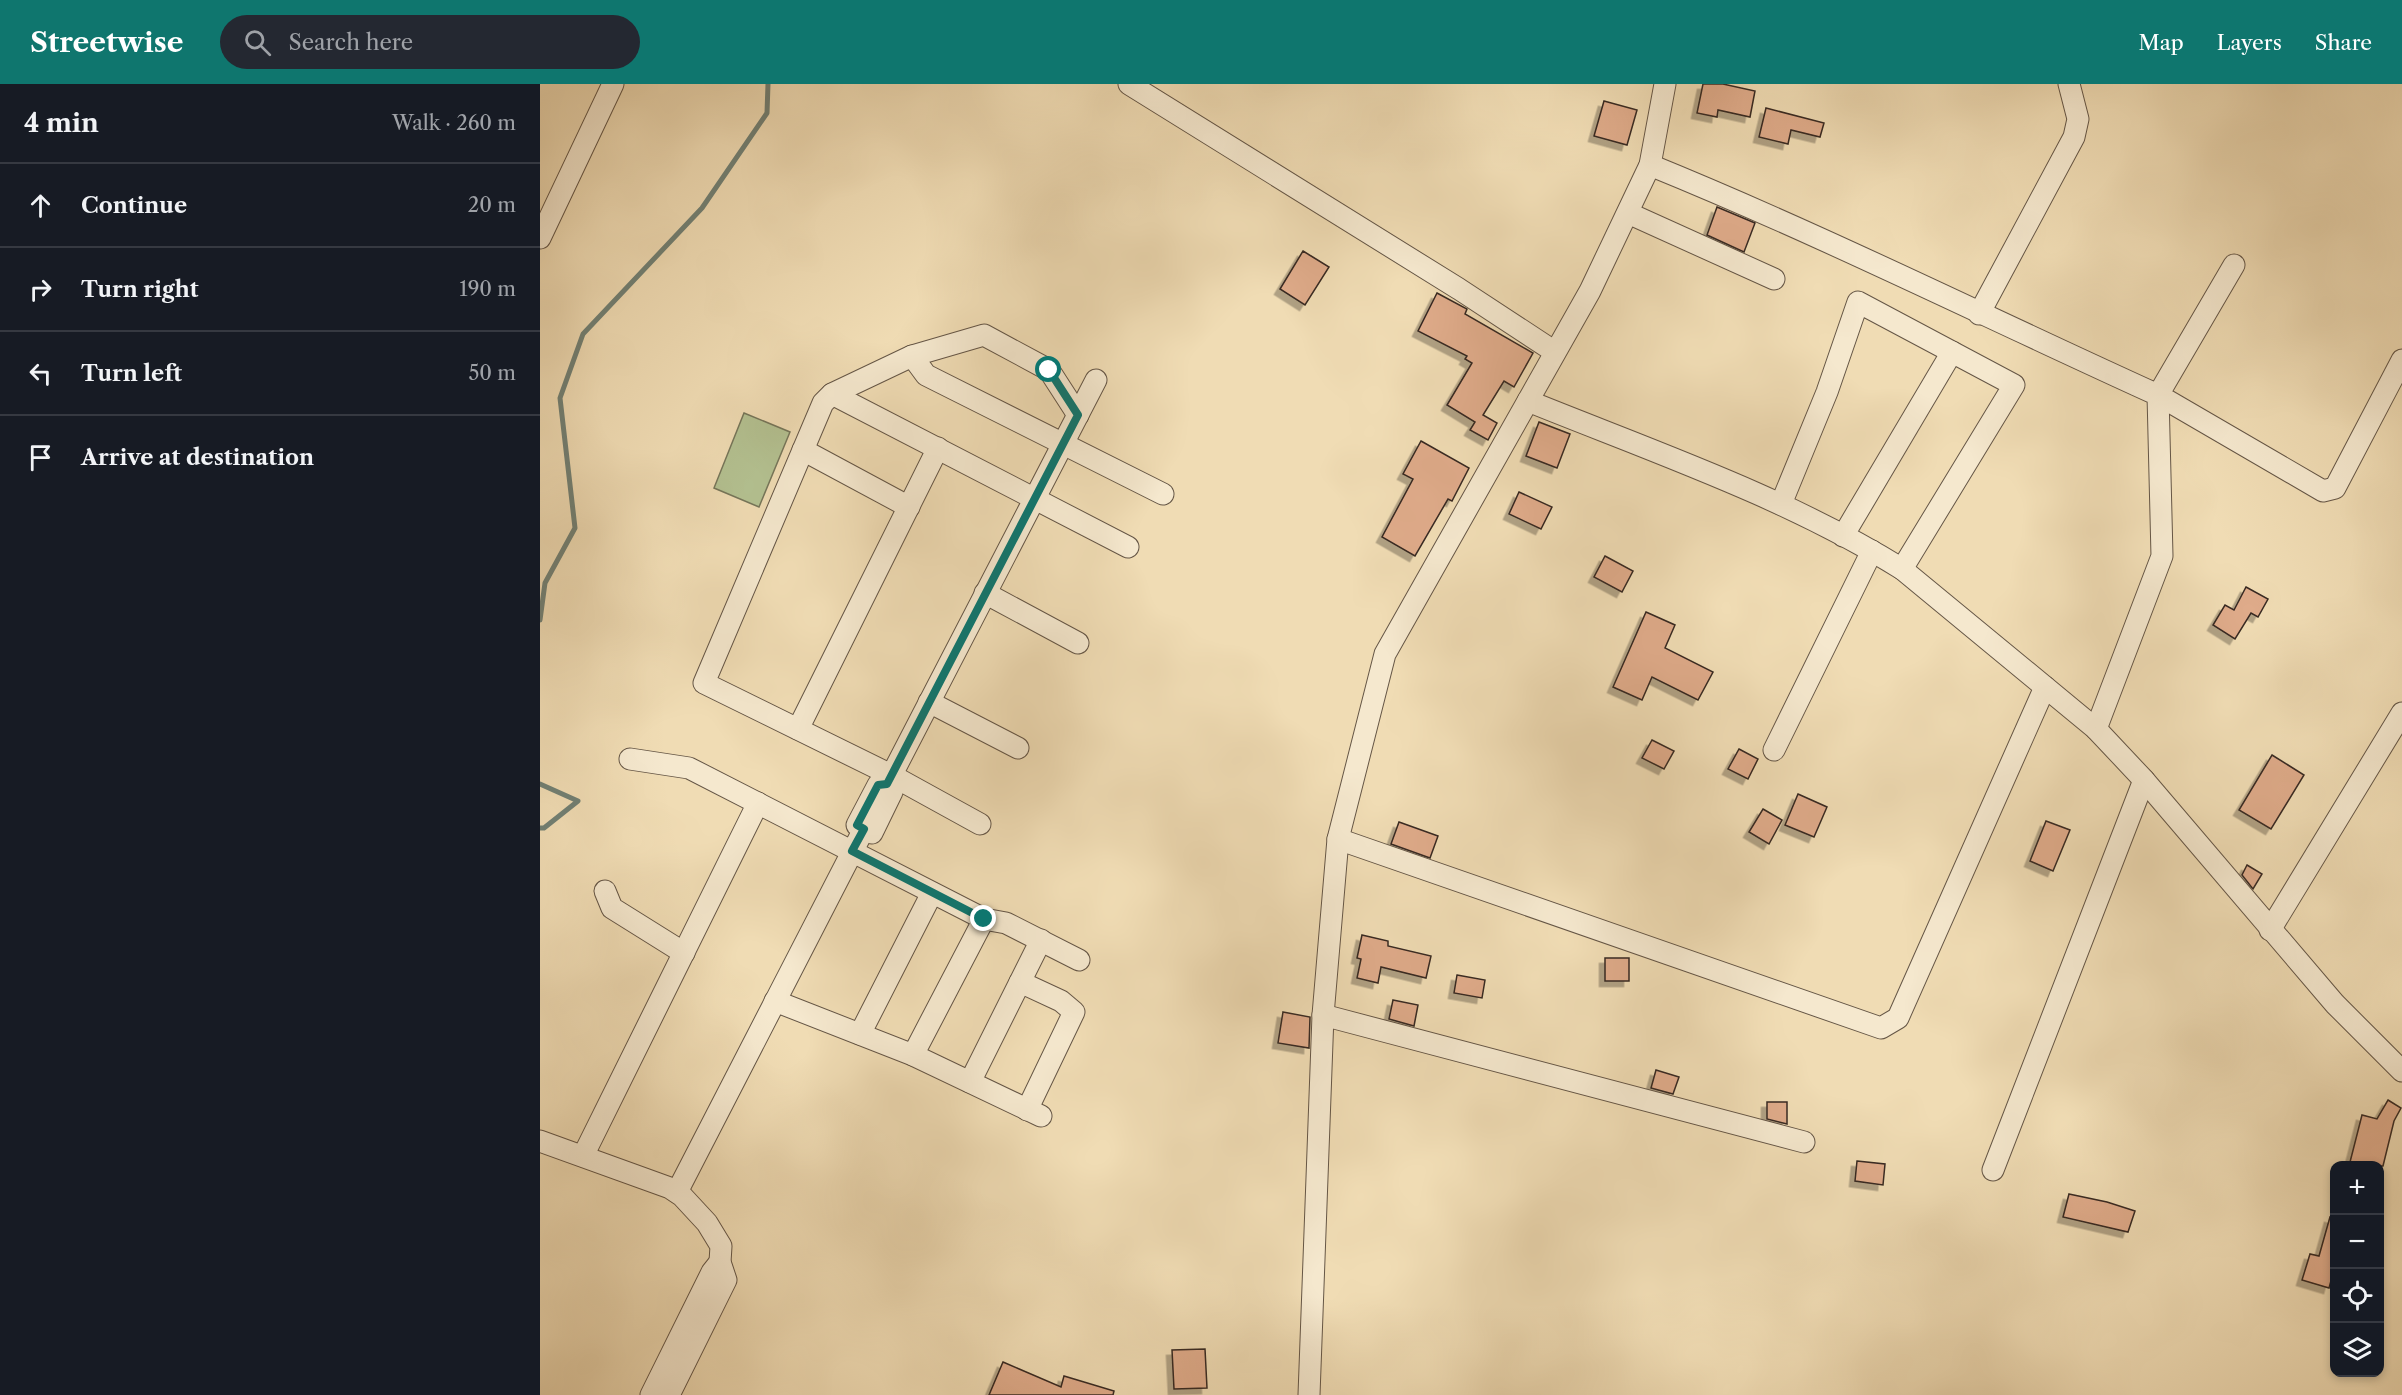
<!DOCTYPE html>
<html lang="en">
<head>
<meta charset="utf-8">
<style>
  body { margin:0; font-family:"Libre Caslon Text",serif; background:#242831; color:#f1f3f6 }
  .controls { position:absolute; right:18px; bottom:18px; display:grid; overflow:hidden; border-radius:12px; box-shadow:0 3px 9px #0003 }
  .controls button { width:54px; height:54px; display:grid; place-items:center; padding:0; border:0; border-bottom:2px solid #363941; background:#171b24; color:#f1f3f6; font:30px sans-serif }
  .stop { position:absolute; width:18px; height:18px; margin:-14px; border:4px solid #0f766e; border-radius:50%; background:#fff }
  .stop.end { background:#0f766e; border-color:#fff; box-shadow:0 2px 6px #0008 }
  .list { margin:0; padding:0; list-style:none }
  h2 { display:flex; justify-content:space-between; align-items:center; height:78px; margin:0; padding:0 24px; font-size:26px }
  h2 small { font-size:20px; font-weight:400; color:#9ea1a6 }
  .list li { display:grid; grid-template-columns:39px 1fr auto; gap:18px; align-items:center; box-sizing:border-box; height:84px; padding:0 24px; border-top:2px solid #363941 }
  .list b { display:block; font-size:22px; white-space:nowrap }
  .list em { font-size:20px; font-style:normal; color:#9ea1a6 }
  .icon { flex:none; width:33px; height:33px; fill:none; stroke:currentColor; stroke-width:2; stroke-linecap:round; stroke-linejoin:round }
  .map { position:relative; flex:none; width:1862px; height:1311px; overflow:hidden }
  header { display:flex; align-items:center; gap:36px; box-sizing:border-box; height:84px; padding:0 30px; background:#0f766e; color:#fff }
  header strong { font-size:28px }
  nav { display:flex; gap:33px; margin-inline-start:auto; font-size:21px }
  .search { width:420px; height:54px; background:#242831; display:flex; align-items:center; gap:15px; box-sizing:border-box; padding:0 21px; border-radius:33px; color:#9ea1a6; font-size:22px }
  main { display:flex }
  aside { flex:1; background:#171b24 }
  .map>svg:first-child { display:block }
  .green { fill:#b4c292; stroke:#76765a; stroke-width:1.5 }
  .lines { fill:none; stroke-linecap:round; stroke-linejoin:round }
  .stream { stroke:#728175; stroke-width:5 }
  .building { fill:#dfab8a; stroke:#372922; stroke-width:1.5; filter:url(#shadow) }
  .minor-casing { stroke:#655646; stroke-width:23 }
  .minor { stroke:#f5e8ce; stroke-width:21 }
  .route { stroke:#0f766e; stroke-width:8 }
</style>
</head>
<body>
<header>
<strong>Streetwise</strong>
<div class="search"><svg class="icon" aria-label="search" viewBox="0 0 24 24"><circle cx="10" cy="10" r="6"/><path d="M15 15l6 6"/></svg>Search here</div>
<nav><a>Map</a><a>Layers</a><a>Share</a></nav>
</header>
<main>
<aside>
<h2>4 min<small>Walk · 260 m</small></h2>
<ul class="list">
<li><svg class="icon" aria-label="ahead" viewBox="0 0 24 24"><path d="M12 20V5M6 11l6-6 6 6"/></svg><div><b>Continue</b></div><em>20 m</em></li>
<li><svg class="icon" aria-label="right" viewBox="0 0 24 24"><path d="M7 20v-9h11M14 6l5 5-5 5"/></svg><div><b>Turn right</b></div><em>190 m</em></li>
<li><svg class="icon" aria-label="left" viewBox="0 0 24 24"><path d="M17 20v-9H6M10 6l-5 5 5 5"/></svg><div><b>Turn left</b></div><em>50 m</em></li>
<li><svg class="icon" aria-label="arrive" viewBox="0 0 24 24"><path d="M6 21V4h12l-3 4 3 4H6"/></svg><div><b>Arrive at destination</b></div></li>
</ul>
</aside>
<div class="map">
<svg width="1862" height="1311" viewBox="0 0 1862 1311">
  <defs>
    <filter id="shadow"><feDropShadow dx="-5.5" dy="5.5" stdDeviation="0" flood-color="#0004"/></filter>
  </defs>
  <rect width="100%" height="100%" fill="#f0dcb4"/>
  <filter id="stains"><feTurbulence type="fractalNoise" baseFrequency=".00333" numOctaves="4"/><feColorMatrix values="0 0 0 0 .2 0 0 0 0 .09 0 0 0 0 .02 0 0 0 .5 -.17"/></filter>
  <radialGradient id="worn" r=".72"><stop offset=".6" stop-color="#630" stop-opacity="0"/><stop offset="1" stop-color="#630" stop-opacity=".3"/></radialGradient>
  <polygon class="green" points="204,329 250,348 219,423 174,404"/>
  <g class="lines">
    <g class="stream">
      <polyline points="0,536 5,499 35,444 20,314 43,250 162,124 227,29 228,0"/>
      <polyline points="0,700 38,717 4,744 0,744"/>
    </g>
  </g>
  <g class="building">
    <polygon points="1163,0 1183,0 1215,7 1210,33 1178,26 1177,33 1157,29"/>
    <polygon points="1064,17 1097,26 1087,61 1054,52"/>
    <polygon points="1226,24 1284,39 1280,53 1251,46 1248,60 1219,53"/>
    <polygon points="1177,123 1215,139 1204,168 1167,151"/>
    <polygon points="763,167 789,183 765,221 740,205"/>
    <polygon points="897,209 927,225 925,230 993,269 974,303 964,297 943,331 957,339 948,356 930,346 935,338 907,321 932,279 925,275 927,272 878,247"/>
    <polygon points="999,338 1030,350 1017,384 986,372"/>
    <polygon points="881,357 929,384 912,417 908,415 875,472 842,453 873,395 863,390"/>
    <polygon points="979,408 1012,423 1001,445 969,430"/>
    <polygon points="1065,472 1093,487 1082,508 1054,493"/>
    <polygon points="1706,503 1728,515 1718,533 1711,529 1695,555 1673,541 1685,521 1694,526"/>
    <polygon points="1106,528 1135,541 1125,564 1173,588 1158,616 1112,593 1102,616 1073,603"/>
    <polygon points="1112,656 1134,667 1124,685 1102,674"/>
    <polygon points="1199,665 1218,675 1208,695 1188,685"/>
    <polygon points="1732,671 1764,691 1731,745 1699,726"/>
    <polygon points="1258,710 1287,723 1274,753 1245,741"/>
    <polygon points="1223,725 1242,736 1229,760 1209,748"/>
    <polygon points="1506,737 1530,746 1513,787 1490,777"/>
    <polygon points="859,738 898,752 890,774 851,760"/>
    <polygon points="1707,781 1722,790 1713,805 1702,791"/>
    <polygon points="822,851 848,857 848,862 891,872 886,894 841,883 838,899 817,894 821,875 817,874"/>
    <rect x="1065" y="874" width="24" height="23"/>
    <polygon points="917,891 945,896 942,914 914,909"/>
    <polygon points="853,916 878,921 874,942 849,935"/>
    <polygon points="743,928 770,933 769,964 738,959"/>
    <polygon points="1116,986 1139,993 1133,1010 1111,1004"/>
    <polygon points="1848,1016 1861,1024 1854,1037 1843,1082 1809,1082 1822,1031 1837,1035"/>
    <polygon points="1227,1018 1247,1018 1247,1040 1227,1035"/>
    <polygon points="1317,1077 1345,1080 1343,1101 1315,1097"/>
    <polygon points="1529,1110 1567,1118 1595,1127 1588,1148 1523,1133"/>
    <polygon points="1790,1133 1794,1134 1794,1186 1789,1204 1762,1196 1770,1170 1779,1172"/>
    <polygon points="665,1265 667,1304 634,1305 632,1266"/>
    <polygon points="463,1278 521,1303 524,1292 574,1307 573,1311 449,1311"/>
  </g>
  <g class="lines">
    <g class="minor-casing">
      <g id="minor">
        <polyline points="589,0 919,205 1015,268"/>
        <path d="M 1110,81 C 1282,151 1448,234 1618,311 L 1622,472 L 1556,645"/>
        <polyline points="1088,129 1234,195"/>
        <polyline points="0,154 73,0"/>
        <polyline points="1694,181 1618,311 1783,407 1795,404 1862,276"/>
        <polyline points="1439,230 1534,53 1538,35 1529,0"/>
        <polyline points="372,272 386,291 623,410"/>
        <polyline points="292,310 588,463"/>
        <path d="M 988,317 C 1114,368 1246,413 1362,485 L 1556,645 L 1604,696 L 1795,920 L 1862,987"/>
        <polyline points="263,366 369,423"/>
        <polyline points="1241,420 1287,308 1318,218 1474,301 1362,485"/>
        <polyline points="1303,452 1412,268"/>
        <polyline points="445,509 538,559"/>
        <polyline points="389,618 478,664"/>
        <polyline points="258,645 398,364"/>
        <polyline points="1234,666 1332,467"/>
        <polyline points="90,675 149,684 444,835 466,839 539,876"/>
        <polyline points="347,700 556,296"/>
        <polygon points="347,700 352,708 332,749 317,741 338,701"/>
        <polyline points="440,740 351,691 164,599 283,319 292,310 372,272 444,251 509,286 538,331"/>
        <polyline points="798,755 1341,944 1358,934 1505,603"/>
        <polyline points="65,807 72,824 144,869"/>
        <polyline points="1730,846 1862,629"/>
        <polyline points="480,898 521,917 534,928 487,1026"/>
        <polyline points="235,917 373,971 501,1032"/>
        <polyline points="783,931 1264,1058"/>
        <polyline points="320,950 392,809"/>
        <polyline points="373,971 444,835"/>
        <polyline points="430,998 501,856"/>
        <polyline points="0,1057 130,1104 142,1112 167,1139 181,1162 180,1178 186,1196 129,1311"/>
        <polyline points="43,1072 218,719"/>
        <polyline points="1453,1086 1604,696"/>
        <polyline points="137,1108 324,745"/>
        <polyline points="111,1311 172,1188 180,1178"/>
        <polyline points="769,1311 783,931 798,755 845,570 1050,207 1110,81 1125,0"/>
      </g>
    </g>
    <use href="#minor" class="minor"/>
  </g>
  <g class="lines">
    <polyline class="route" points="444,835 312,767 324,745 317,741 338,701 347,700 538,331 509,286"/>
  </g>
  <rect width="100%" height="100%" filter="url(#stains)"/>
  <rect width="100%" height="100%" fill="url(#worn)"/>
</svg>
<div class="controls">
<button>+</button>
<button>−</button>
<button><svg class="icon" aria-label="locate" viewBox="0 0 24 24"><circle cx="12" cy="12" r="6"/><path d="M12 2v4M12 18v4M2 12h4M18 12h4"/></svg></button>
<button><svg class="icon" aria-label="layers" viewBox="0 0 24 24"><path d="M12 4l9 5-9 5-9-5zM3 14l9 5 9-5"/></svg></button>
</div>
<div class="stop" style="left:509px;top:286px"></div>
<div class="stop end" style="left:444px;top:835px"></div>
</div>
</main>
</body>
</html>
